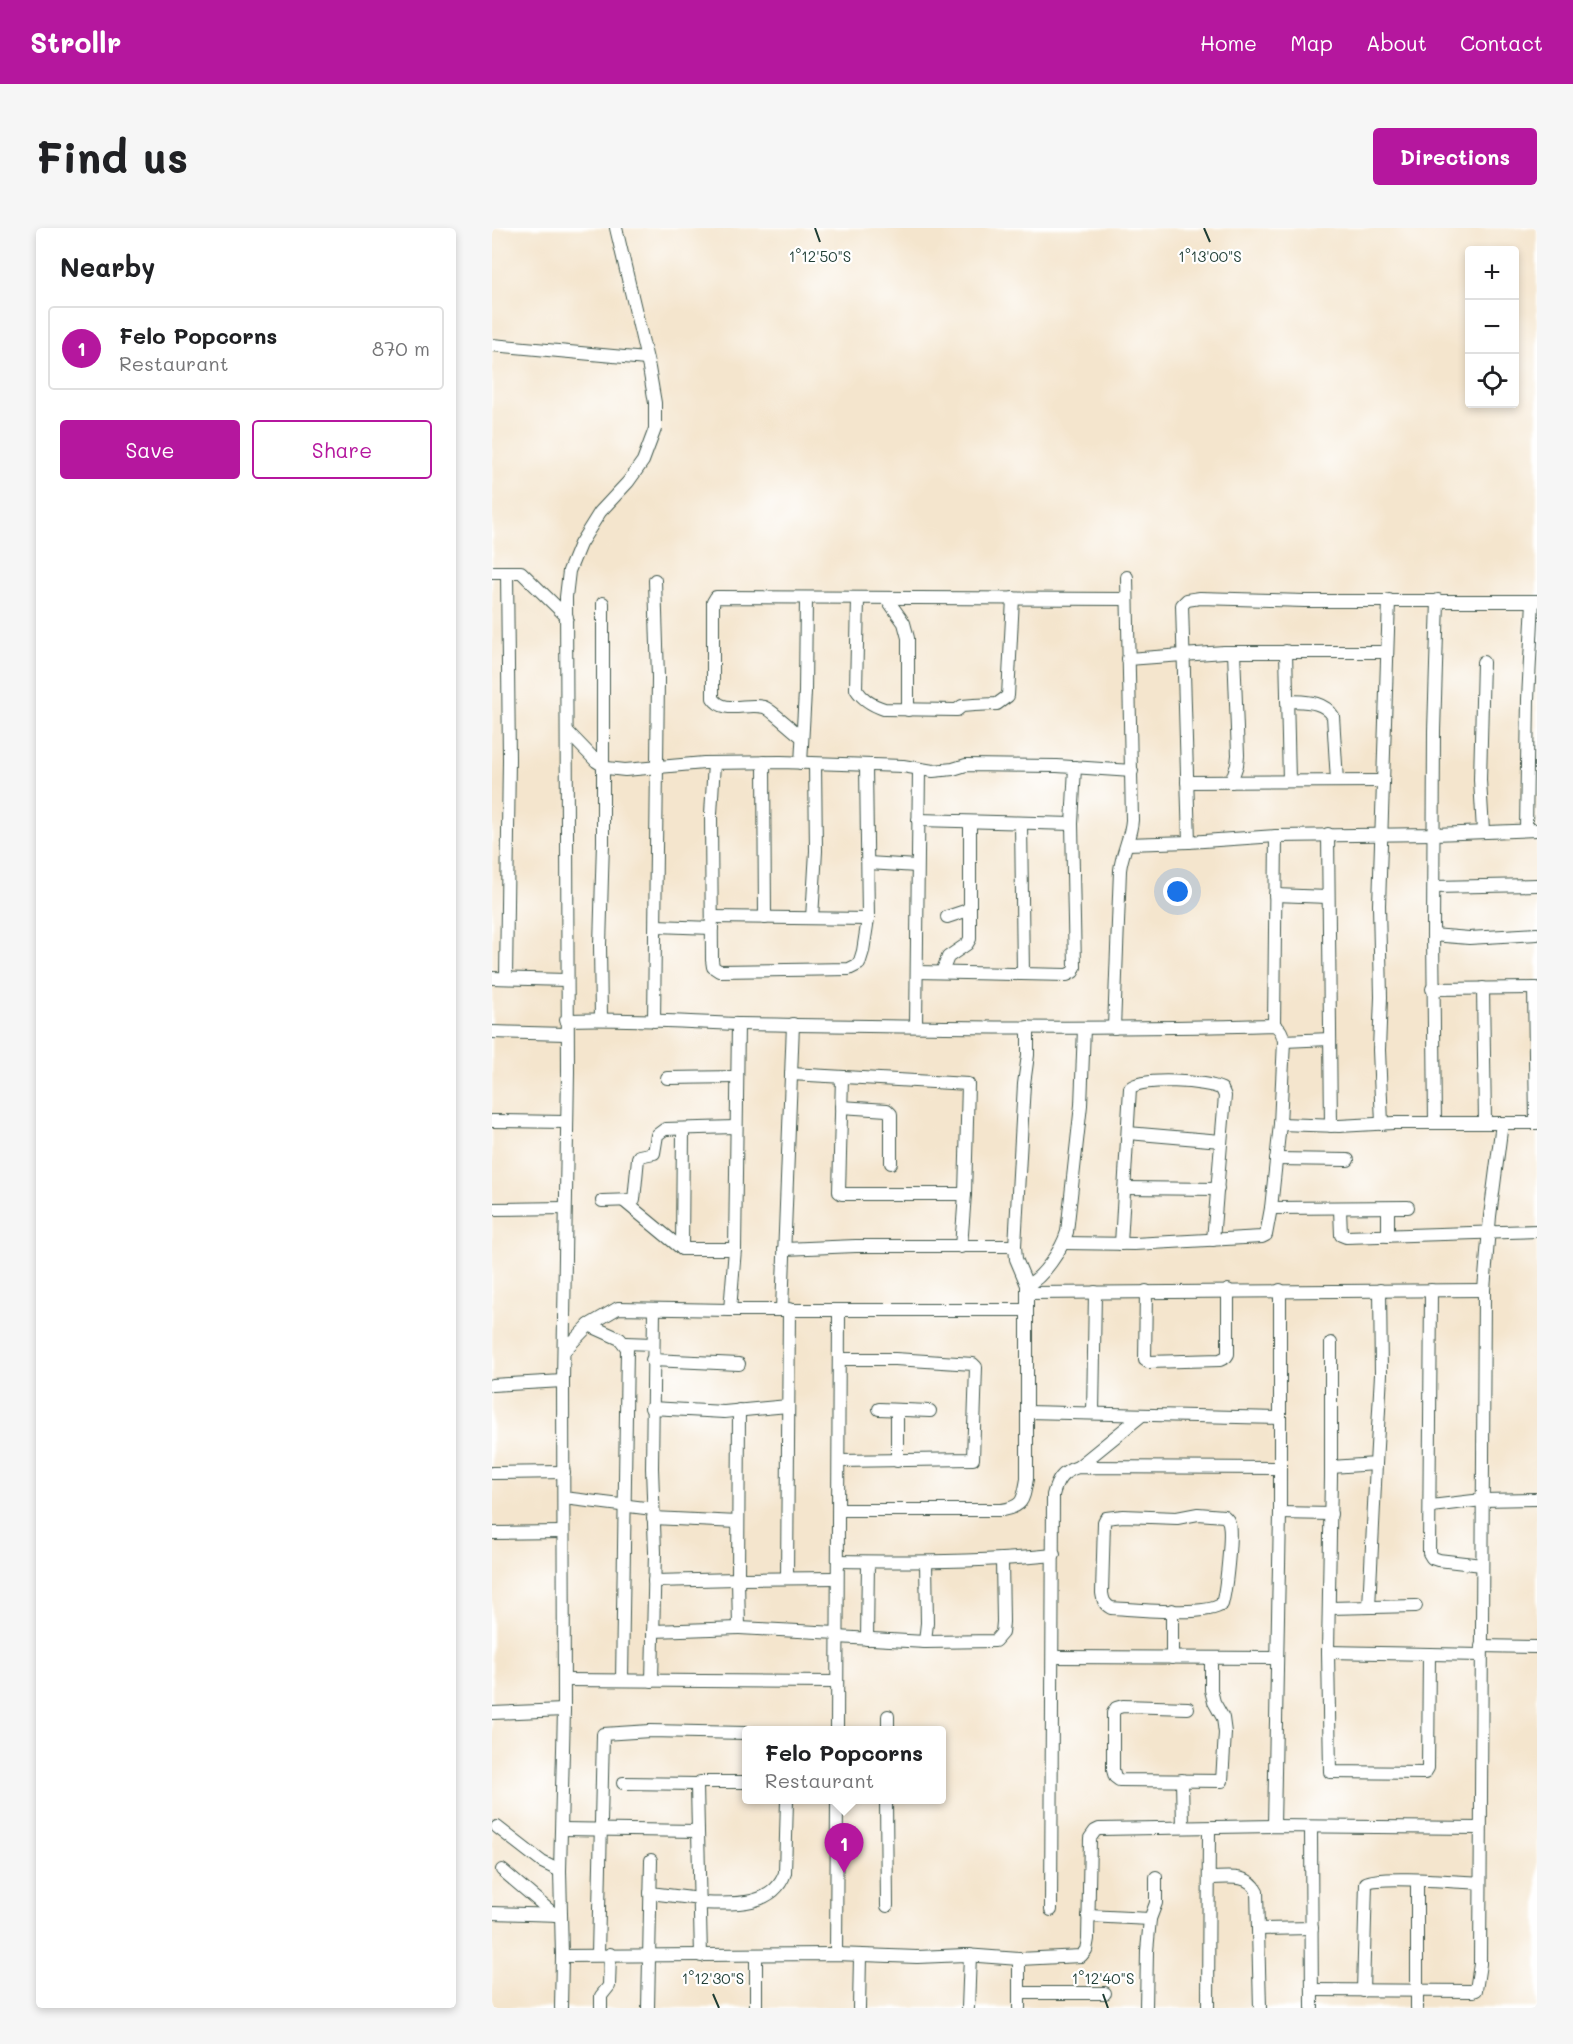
<!DOCTYPE html>
<html lang="en">
<head>
<meta charset="utf-8">
<style>
  body { margin:0; font-family:Mali,sans-serif; background:#f6f6f6; color:#202124 }
  .controls { position:absolute; right:18px; top:18px; display:grid; overflow:hidden; border-radius:6px; box-shadow:0 3px 9px #0003 }
  .controls button { width:54px; height:54px; display:grid; place-items:center; padding:0; border:0; border-bottom:2px solid #e0e0e0; background:#fff; color:#202124; font:30px sans-serif }
  .you { position:absolute; left:686px; top:664px; width:21px; height:21px; margin:-15px; border:4px solid #fff; border-radius:50%; background:#1a73e8; box-shadow:0 0 0 9px #1a73e833 }
  .badge { display:grid; place-items:center; width:39px; height:39px; border-radius:50%; background:#b5179e; color:#fff; font-size:20px; font-weight:700 }
  .pin { position:absolute; translate:-50% -50px; filter:drop-shadow(0 2px 3px #0008) }
  .pin::after { content:''; position:absolute; top:32px; width:21px; height:18px; background:inherit; clip-path:polygon(0 0,100% 0,50% 100%) }
  .popup { position:absolute; left:250px; top:1498px; width:204px; height:78px; box-sizing:border-box; display:grid; place-content:center; border-radius:6px; background:#fff; filter:drop-shadow(0 2px 4px #0005); font-size:20px; white-space:nowrap; color:#757577 }
  .popup b { font-size:22px; color:#202124 }
  .popup::after { content:''; position:absolute; left:50%; top:100%; margin-left:-12px; border:12px solid transparent; border-top-color:#fff }
  .list { margin:0; padding:0; list-style:none }
  h2 { display:flex; justify-content:space-between; align-items:center; height:78px; margin:0; padding:0 24px; font-size:26px }
  h2 small { font-size:20px; font-weight:400; color:#757577 }
  .list li { display:grid; grid-template-columns:39px 1fr auto; gap:18px; align-items:center; box-sizing:border-box; height:84px; margin:0 12px 12px; padding:0 12px; border:2px solid #e0e0e0; border-radius:6px }
  .list b { display:block; font-size:22px; white-space:nowrap }
  .list p { margin:0; font-size:20px; white-space:nowrap; color:#757577 }
  .list em { font-size:20px; font-style:normal; color:#757577 }
  .actions { display:flex; gap:12px; padding:18px 24px }
  .actions a { flex:1; padding:14px 0; border:2px solid #b5179e; border-radius:6px; text-align:center; font-size:21px; color:#b5179e }
  .actions .main { background:#b5179e; color:#fff }
  .icon { flex:none; width:33px; height:33px; fill:none; stroke:currentColor; stroke-width:2; stroke-linecap:round; stroke-linejoin:round }
  .map { position:relative; flex:none; width:1045px; height:1780px; overflow:hidden; border-radius:6px }
  header { display:flex; align-items:center; gap:36px; box-sizing:border-box; height:84px; padding:0 30px; background:#b5179e; color:#fff }
  header strong { font-size:28px }
  nav { display:flex; gap:33px; margin-inline-start:auto; font-size:21px }
  .intro { display:flex; align-items:center; justify-content:space-between; box-sizing:border-box; height:144px; padding:0 36px }
  h1 { margin:0; font-size:42px }
  .button { padding:15px 27px; border-radius:6px; background:#b5179e; color:#fff; font-size:21px; font-weight:700 }
  main { display:flex; gap:36px; padding:0 36px }
  aside { flex:1; background:#fff; border-radius:6px; box-shadow:0 3px 9px #0003 }
  .map>svg:first-child { display:block }
  .lines { fill:none; stroke-linecap:round; stroke-linejoin:round }
  .minor-casing { stroke:#3f564b; stroke-width:14 }
  .minor { stroke:#fff; stroke-width:12 }
  .ticks { fill:none; stroke:#1f3d34; stroke-width:2 }
  .ticks-label { font-size:15px; text-anchor:middle; fill:#1f3d34; stroke:#fff; stroke-width:4.5; stroke-linejoin:round; paint-order:stroke }
</style>
</head>
<body>
<header>
<strong>Strollr</strong>
<nav><a>Home</a><a>Map</a><a>About</a><a>Contact</a></nav>
</header>
<div class="intro"><h1>Find us</h1><a class="button">Directions</a></div>
<main>
<aside>
<h2>Nearby<small></small></h2>
<ul class="list">
<li><span class="badge">1</span><div><b>Felo Popcorns</b><p>Restaurant</p></div><em>870 m</em></li>
</ul>
<div class="actions"><a class="main">Save</a><a>Share</a></div>
</aside>
<div class="map">
<svg width="1045" height="1780" viewBox="0 0 1045 1780">
  <rect width="100%" height="100%" fill="#fff"/>
  <filter id="ink" filterUnits="userSpaceOnUse"><feTurbulence type="fractalNoise" baseFrequency=".0167" numOctaves="2"/><feDisplacementMap in="SourceGraphic" scale="12" xChannelSelector="R" yChannelSelector="G"/><feConvolveMatrix kernelMatrix="1 2 1 2 8 2 1 2 1" color-interpolation-filters="sRGB"/></filter>
  <filter id="wash" filterUnits="userSpaceOnUse"><feTurbulence type="fractalNoise" baseFrequency=".008" numOctaves="4" result="noise"/><feDisplacementMap in="SourceGraphic" scale="24" xChannelSelector="R" yChannelSelector="G"/><feGaussianBlur stdDeviation="1.35" result="paint"/><feColorMatrix in="noise" values="0 0 0 0 0 0 0 0 0 0 0 0 0 0 0 0 0 1.4 0 .05"/><feComposite in="paint" operator="in"/></filter>
  <g filter="url(#wash)">
    <rect width="100%" height="100%" fill="#f4e5cd"/>
  </g>
  <g filter="url(#ink)">
    <g class="lines">
      <g class="minor-casing">
        <g id="minor">
          <polyline points="0,117 154,131"/>
          <polyline points="0,344 29,344 75,389"/>
          <path d="M 366,371 L 364,461 C 371,472 380,477 392,481 L 465,482 L 470,478 L 482,477 L 505,476 L 516,468 L 521,370"/>
          <polyline points="395,371 412,395 416,410 416,482"/>
          <polyline points="794,423 797,553"/>
          <polyline points="636,431 732,424 894,424"/>
          <polyline points="991,434 988,552 991,603"/>
          <path d="M 795,473 C 813,474 831,472 841,488 L 845,553"/>
          <polyline points="75,503 104,533 115,540 133,542 212,535 289,534 411,538 441,543 461,541 474,537 565,538 640,543"/>
          <path d="M 310,509 C 301,503 279,481 272,479 C 255,474 232,487 221,470 L 221,374 L 224,369 L 635,371"/>
          <polyline points="272,534 273,690"/>
          <polyline points="222,535 219,586 220,732 221,739 227,743 357,741 367,736 371,723 376,691 374,537"/>
          <polyline points="309,535 313,464 314,370"/>
          <polyline points="695,554 891,553"/>
          <polyline points="739,554 745,537 746,527 742,424"/>
          <polyline points="426,592 580,596 583,539"/>
          <polyline points="529,595 531,745"/>
          <polyline points="1034,602 1036,471 1041,373"/>
          <polyline points="836,606 839,898"/>
          <polyline points="697,614 690,377 695,372 708,370 813,373 1045,373"/>
          <polyline points="635,616 697,614 784,608 942,606 1045,602"/>
          <polyline points="376,635 425,638"/>
          <polyline points="942,659 1045,657"/>
          <polyline points="783,667 836,669"/>
          <polyline points="220,689 376,691"/>
          <polyline points="455,689 473,683 478,679 478,594"/>
          <polyline points="320,690 324,623 323,536"/>
          <polyline points="164,698 220,700"/>
          <polyline points="941,707 977,710 1045,706"/>
          <polyline points="425,744 575,747 581,744 583,739 580,596"/>
          <polyline points="450,744 456,729 475,716 478,711 478,679"/>
          <polyline points="0,750 74,752"/>
          <polyline points="14,750 17,531 15,344"/>
          <polyline points="991,760 993,895"/>
          <polyline points="1042,760 1044,895"/>
          <polyline points="940,761 1045,760"/>
          <polyline points="109,791 108,717 111,614 111,375"/>
          <path d="M 74,792 C 132,790 189,794 246,796 C 425,799 603,802 782,797 C 789,801 790,805 792,813 L 788,896 L 779,980 L 774,1007 L 770,1009 L 642,1016 L 572,1015"/>
          <polyline points="162,793 166,450 163,352"/>
          <polyline points="424,797 427,541"/>
          <polyline points="782,797 784,608"/>
          <path d="M 622,800 L 628,642 C 630,624 639,609 640,592 L 635,349"/>
          <polyline points="0,804 74,806"/>
          <polyline points="792,813 838,811"/>
          <polyline points="299,846 476,856 473,966"/>
          <polyline points="350,849 347,964 350,966 473,966 469,1019"/>
          <polyline points="175,850 245,849"/>
          <polyline points="349,879 395,882 399,886 399,935"/>
          <polyline points="0,893 74,894"/>
          <polyline points="943,895 941,707 942,503 946,372"/>
          <polyline points="788,896 847,898 901,895 1045,895"/>
          <polyline points="890,896 887,822 889,769 887,677 897,372"/>
          <polyline points="636,905 729,913"/>
          <polyline points="784,931 856,932"/>
          <polyline points="633,960 726,961"/>
          <polyline points="110,973 142,972 146,930 147,928 162,925 165,907 173,901 243,899"/>
          <polyline points="132,973 190,1021 243,1021"/>
          <polyline points="779,980 916,979"/>
          <polyline points="896,980 896,1008"/>
          <polyline points="0,981 73,980"/>
          <polyline points="848,981 849,1007 854,1009 1045,1003"/>
          <path d="M 629,1016 L 638,860 C 651,849 714,853 730,861 L 733,868 L 721,1012"/>
          <polyline points="190,1021 191,901"/>
          <polyline points="292,1021 364,1018 523,1018"/>
          <path d="M 535,1057 C 551,1050 570,1021 575,1004 L 589,877 L 592,800"/>
          <polyline points="939,1062 937,1325 940,1330 946,1332 990,1337"/>
          <polyline points="654,1063 653,1132 656,1134 728,1132 734,1129 736,1126 736,1062"/>
          <polyline points="535,1065 992,1062"/>
          <polyline points="290,1081 301,796"/>
          <polyline points="238,1082 243,1021 246,796"/>
          <polyline points="97,1097 128,1111 135,1120 130,1452"/>
          <polyline points="133,1115 161,1116"/>
          <polyline points="839,1115 839,1248 836,1424 838,1544 933,1545 936,1540 937,1426"/>
          <polyline points="72,1123 97,1097 126,1080 238,1082 534,1082"/>
          <polyline points="347,1131 403,1131 481,1136 484,1139 481,1231 347,1233"/>
          <polyline points="160,1132 247,1136"/>
          <polyline points="0,1157 71,1153"/>
          <polyline points="159,1180 232,1184 296,1178"/>
          <polyline points="387,1181 438,1183"/>
          <polyline points="405,1182 405,1233"/>
          <polyline points="535,1184 788,1190"/>
          <polyline points="601,1185 603,1064"/>
          <polyline points="586,1239 650,1187"/>
          <polyline points="839,1239 884,1236 889,1146 888,1062"/>
          <polyline points="0,1245 72,1244"/>
          <polyline points="72,1270 161,1281"/>
          <polyline points="939,1278 990,1272 1045,1271"/>
          <path d="M 347,1282 L 510,1282 C 532,1278 531,1272 535,1251 L 535,1057 L 524,1031 L 523,1018 L 532,856 L 536,827 L 536,799"/>
          <polyline points="788,1285 839,1286"/>
          <path d="M 706,1286 L 732,1288 C 735,1291 736,1291 737,1295 C 740,1308 734,1362 730,1376 C 714,1389 642,1381 619,1380 C 612,1376 611,1372 610,1365 L 612,1294 L 614,1290 L 631,1288 L 685,1290 Z"/>
          <polyline points="161,1290 246,1294"/>
          <polyline points="0,1305 71,1304"/>
          <path d="M 346,1333 C 418,1334 489,1334 562,1327"/>
          <polyline points="295,1350 297,1081"/>
          <polyline points="162,1353 246,1351 247,1182"/>
          <polyline points="877,1379 884,1236"/>
          <polyline points="837,1380 924,1378"/>
          <polyline points="680,1382 680,1430"/>
          <polyline points="247,1400 345,1405"/>
          <polyline points="161,1403 247,1400 246,1351 345,1350"/>
          <polyline points="345,1409 433,1414 503,1413 510,1405 511,1394 510,1332"/>
          <polyline points="375,1411 376,1334"/>
          <polyline points="433,1414 435,1395 434,1334"/>
          <polyline points="989,1418 1045,1419"/>
          <polyline points="836,1424 989,1427"/>
          <polyline points="561,1429 784,1430"/>
          <polyline points="72,1452 344,1454"/>
          <polyline points="160,1453 163,1324 160,1240 162,1081"/>
          <polyline points="696,1480 631,1478 624,1480 621,1485 621,1542 623,1549 627,1552 730,1553 733,1505 731,1490 722,1474 719,1462 719,1430"/>
          <polyline points="0,1485 72,1482"/>
          <polyline points="345,1502 347,1083"/>
          <polyline points="396,1502 396,1488"/>
          <polyline points="690,1552 691,1599"/>
          <polyline points="131,1555 206,1556"/>
          <polyline points="394,1572 395,1678"/>
          <polyline points="782,1598 788,1285 788,1062"/>
          <polyline points="5,1599 50,1634 68,1643"/>
          <polyline points="819,1599 820,1780"/>
          <polyline points="70,1601 206,1603 205,1558 208,1554 254,1554"/>
          <polyline points="206,1603 209,1728"/>
          <polyline points="10,1642 63,1687"/>
          <path d="M 717,1650 C 734,1650 757,1645 765,1663 L 768,1780"/>
          <polyline points="158,1665 208,1671"/>
          <path d="M 208,1675 C 238,1676 281,1680 293,1645 L 295,1572"/>
          <path d="M 559,1682 L 561,1267 C 565,1252 570,1244 586,1239 L 788,1240"/>
          <polyline points="0,1685 68,1687"/>
          <polyline points="596,1688 658,1691"/>
          <polyline points="767,1701 820,1700"/>
          <polyline points="106,1726 111,1506 158,1503 254,1505"/>
          <polyline points="344,1726 345,1572"/>
          <polyline points="264,1727 264,1780"/>
          <polyline points="70,1728 344,1726 425,1729 473,1727 527,1731 589,1728 594,1722 596,1711 598,1610 603,1603 607,1601 782,1598 988,1600"/>
          <polyline points="527,1731 527,1780"/>
          <polyline points="820,1762 981,1763 984,1762 988,1736 992,1062 998,988 1010,895"/>
          <path d="M 871,1763 L 874,1655 C 887,1647 967,1654 988,1655"/>
          <polyline points="528,1765 613,1765"/>
          <polyline points="69,1780 70,1728 68,1643 72,1482 71,1153 76,843 74,369 77,343 88,316 108,284 136,254 151,233 163,201 163,175 157,140 124,0"/>
          <polyline points="109,1780 109,1768 117,1758 118,1726"/>
          <polyline points="156,1780 159,1632"/>
          <polyline points="367,1780 368,1728"/>
          <polyline points="476,1780 478,1727"/>
          <polyline points="654,1780 655,1723 658,1691 664,1675 664,1649"/>
          <polyline points="716,1780 717,1600"/>
          <polyline points="925,1780 925,1653"/>
        </g>
      </g>
      <use href="#minor" class="minor"/>
    </g>
  </g>
  <path class="ticks" d="M 323,0 L 328,14M 712,0 L 718,14M 221,1766 L 227,1780M 611,1766 L 616,1780"/>
  <g class="ticks-label">
    <text x="328" y="34">1°12'50"S</text>
    <text x="718" y="34">1°13'00"S</text>
    <text x="221" y="1756">1°12'30"S</text>
    <text x="611" y="1756">1°12'40"S</text>
  </g>
</svg>
<div class="controls">
<button>+</button>
<button>−</button>
<button><svg class="icon" aria-label="locate" viewBox="0 0 24 24"><circle cx="12" cy="12" r="6"/><path d="M12 2v4M12 18v4M2 12h4M18 12h4"/></svg></button>
</div>
<div class="you"></div>
<div class="pin badge" style="left:352px;top:1645px">1</div>
<div class="popup"><b>Felo Popcorns</b>Restaurant</div>
</div>
</main>
</body>
</html>
